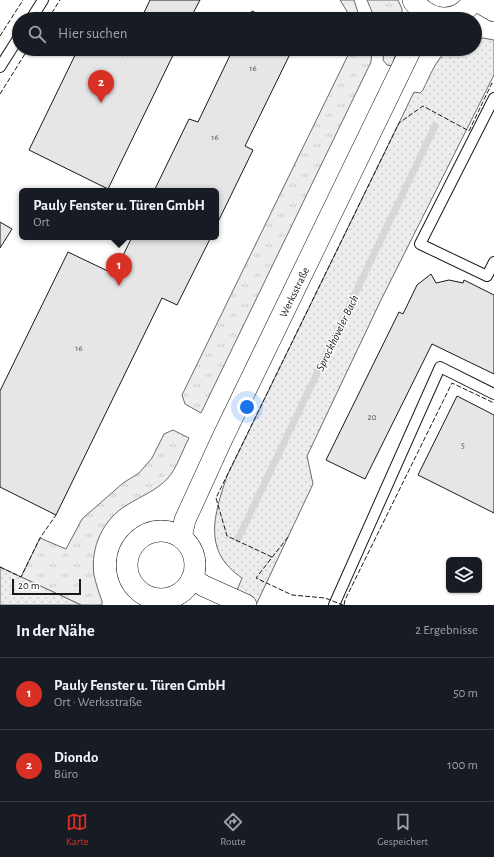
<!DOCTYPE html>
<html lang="de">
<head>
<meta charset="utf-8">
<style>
  body { margin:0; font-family:"Alegreya Sans",sans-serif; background:#20242c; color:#f1f3f6 }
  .controls { position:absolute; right:12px; bottom:12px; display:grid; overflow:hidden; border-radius:6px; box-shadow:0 1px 3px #0004 }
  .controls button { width:36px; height:36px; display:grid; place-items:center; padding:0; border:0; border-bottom:1px solid #363941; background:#171b24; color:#f1f3f6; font:20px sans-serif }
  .scale { position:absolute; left:12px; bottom:10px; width:69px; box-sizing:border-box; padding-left:4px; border:2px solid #1a1a1a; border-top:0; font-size:11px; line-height:14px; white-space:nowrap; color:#1a1a1a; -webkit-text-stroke:3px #fff; paint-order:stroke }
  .you { position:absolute; left:247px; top:407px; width:14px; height:14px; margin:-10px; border:3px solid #fff; border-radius:50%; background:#1a73e8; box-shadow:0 0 0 6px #1a73e833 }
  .badge { display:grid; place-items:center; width:26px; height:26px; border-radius:50%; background:#d93025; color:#fff; font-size:13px; font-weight:700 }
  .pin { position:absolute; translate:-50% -33px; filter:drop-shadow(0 1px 2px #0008) }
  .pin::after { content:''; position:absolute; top:21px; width:14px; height:12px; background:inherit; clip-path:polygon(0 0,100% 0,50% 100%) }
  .popup { position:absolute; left:19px; top:188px; width:200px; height:52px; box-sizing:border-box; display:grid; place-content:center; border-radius:6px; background:#171b24; filter:drop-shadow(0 1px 3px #0005); font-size:13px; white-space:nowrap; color:#9ea1a6 }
  .popup b { font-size:15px; color:#f1f3f6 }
  .popup::after { content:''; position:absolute; left:50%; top:100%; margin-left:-8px; border:8px solid transparent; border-top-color:#171b24 }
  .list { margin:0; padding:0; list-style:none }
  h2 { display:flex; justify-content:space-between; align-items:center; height:52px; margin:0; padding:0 16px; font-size:17px }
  h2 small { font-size:13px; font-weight:400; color:#9ea1a6 }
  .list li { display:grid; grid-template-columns:26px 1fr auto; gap:12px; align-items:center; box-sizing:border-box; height:72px; padding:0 16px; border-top:1px solid #363941 }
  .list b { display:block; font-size:15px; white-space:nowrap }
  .list p { margin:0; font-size:13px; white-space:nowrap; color:#9ea1a6 }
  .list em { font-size:13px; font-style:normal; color:#9ea1a6 }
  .icon { flex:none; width:22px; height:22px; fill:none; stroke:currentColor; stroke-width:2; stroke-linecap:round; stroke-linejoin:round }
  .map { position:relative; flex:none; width:494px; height:605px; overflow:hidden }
  .search { position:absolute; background:#171b24; box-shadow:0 1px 3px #0004; left:12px; right:12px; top:12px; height:44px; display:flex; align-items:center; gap:10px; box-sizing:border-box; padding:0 14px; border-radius:22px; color:#9ea1a6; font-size:15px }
  .sheet { height:196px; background:#171b24 }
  nav { display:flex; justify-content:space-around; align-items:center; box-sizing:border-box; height:56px; border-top:1px solid #363941; background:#171b24; font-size:11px; color:#9ea1a6 }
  nav a { display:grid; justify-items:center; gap:2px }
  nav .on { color:#d93025 }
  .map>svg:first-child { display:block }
  .grass { fill:url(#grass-tufts); stroke:#6a6a6a }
  .park { fill:url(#park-dots); stroke:#6a6a6a }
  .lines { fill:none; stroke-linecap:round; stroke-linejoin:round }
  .stream { stroke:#d7d7d7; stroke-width:7 }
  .building { fill:#e6e6e6; stroke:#1a1a1a }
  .service-casing { stroke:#1a1a1a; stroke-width:12 }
  .minor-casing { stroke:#1a1a1a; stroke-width:22 }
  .service { stroke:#fff; stroke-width:10 }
  .minor { stroke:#fff; stroke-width:21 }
  .fence { stroke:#1a1a1a; stroke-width:1; stroke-dasharray:5 2; stroke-linecap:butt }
  .labels { text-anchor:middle; stroke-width:3; stroke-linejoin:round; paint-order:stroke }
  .number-label { font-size:9px; fill:#4d4d4d }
  .street-label { font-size:11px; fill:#1a1a1a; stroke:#fff }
  .water-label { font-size:12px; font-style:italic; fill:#1a1a1a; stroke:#fff }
</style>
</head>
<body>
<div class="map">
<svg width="494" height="605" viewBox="0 0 494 605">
  <defs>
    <pattern id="grass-tufts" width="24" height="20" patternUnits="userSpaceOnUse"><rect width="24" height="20" fill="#ededed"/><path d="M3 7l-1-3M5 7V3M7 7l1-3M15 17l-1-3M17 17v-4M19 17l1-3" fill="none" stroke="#cbcbcb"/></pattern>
    <pattern id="park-dots" width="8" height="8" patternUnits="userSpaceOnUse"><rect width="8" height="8" fill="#ededed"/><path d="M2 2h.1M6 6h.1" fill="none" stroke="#cbcbcb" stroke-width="1.8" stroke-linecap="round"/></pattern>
  </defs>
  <rect width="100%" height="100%" fill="#fff"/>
  <g class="grass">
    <polygon points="340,0 354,0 360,19 346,19 348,13"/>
    <polygon points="367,0 398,0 402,9 402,19 375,19"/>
    <polygon points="351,49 372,49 371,62 201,413 185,404 182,395"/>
    <polygon points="384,49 397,49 392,66 387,65 383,60"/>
    <path d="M 173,430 L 189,438 C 182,451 177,468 168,478 C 156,491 141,496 127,505 C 103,519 90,548 94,575 C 96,584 99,593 102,601 L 102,605 L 81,605 L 21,577 L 40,538 L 66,549 L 82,519 L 123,483 L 139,473 L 152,458 L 164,434 Z"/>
  </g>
  <g class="park">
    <path d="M 483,38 L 494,40 L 494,75 L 380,302 L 307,456 L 313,484 L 256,605 L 231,605 L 242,578 C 202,551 214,515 227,476 L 414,92 L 420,93 L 423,90 C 430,75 436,60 448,49 L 475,49 L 475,39 Z"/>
    <polygon points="0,567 81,605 0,605"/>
  </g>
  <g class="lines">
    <polyline class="stream" points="238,539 435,126"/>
  </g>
  <g class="building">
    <polygon points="150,0 200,0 190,19 141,19"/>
    <polygon points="252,11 269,19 248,19"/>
    <polygon points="78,49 109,49 123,56 127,49 176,49 108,189 29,150"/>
    <polygon points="233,49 298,49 296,53 292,50 245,146 253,150 216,226 216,191 154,191 189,119 198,122"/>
    <polygon points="0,222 12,229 0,248"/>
    <polygon points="132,237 211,237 177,305 162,298 56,515 0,487 0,391 68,252 114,274"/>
    <polygon points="431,274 436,283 449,280 463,283 464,280 494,295 494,374 432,344 365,479 326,460 399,312 403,314 417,285"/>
    <polygon points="457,396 494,415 494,513 418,475"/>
  </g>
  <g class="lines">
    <g class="service-casing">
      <g id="service">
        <polyline points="31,19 43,0"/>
        <polyline points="0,67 19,37"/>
        <polyline points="494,98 420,244 487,276 494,262"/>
        <polyline points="334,605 440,367 494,394"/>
      </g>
    </g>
    <g class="minor-casing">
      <g id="minor">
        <path d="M 413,0 C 415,5 420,8 424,11 C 435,20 452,20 463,12 C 467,9 471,4 474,0"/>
        <polyline points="475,0 494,11"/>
        <circle cx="161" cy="565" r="34"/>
        <polyline points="181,537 185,520 222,439 411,49"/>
        <polyline points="192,579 204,586 246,605"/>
      </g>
    </g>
    <use href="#service" class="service"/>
    <use href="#minor" class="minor"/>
    <g class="fence">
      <polyline points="48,19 60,0"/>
      <polyline points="0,36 23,0"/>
      <polyline points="0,94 28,49"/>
      <polyline points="288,537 256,578 292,595 325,598 343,605"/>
      <polyline points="272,557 227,536 216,498 399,123 423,106 469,131 492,83 494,84"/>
      <polyline points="0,567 21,577 40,538 56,515"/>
      <polyline points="344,605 345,600 452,383 494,403"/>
    </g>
  </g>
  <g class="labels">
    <g class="number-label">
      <text x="253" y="71">16</text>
      <text x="215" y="140">16</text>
      <text x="79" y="351">16</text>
      <text x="372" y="420">20</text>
      <text x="463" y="448">5</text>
    </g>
    <g class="street-label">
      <text transform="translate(294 292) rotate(-64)" y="4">Werksstraße</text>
    </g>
    <g class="water-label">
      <text transform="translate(337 333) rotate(-64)" y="4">Sprockhöveler Bach</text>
    </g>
  </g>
</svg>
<div class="controls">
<button><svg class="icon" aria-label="layers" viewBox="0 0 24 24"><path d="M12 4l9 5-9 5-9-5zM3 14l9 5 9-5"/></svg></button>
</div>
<div class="scale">20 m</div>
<div class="you"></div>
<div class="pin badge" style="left:119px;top:286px">1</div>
<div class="popup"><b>Pauly Fenster u. Türen GmbH</b>Ort</div>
<div class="pin badge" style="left:101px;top:103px">2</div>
<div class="search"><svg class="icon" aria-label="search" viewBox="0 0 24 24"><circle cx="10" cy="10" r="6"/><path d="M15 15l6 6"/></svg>Hier suchen</div>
</div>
<section class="sheet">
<h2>In der Nähe<small>2 Ergebnisse</small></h2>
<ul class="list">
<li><span class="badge">1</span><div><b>Pauly Fenster u. Türen GmbH</b><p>Ort · Werksstraße</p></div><em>50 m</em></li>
<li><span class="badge">2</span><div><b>Diondo</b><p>Büro</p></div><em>100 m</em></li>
</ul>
</section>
<nav>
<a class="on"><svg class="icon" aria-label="map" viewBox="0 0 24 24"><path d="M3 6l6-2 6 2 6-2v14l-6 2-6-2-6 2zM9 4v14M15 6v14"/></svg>Karte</a>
<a><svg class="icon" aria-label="directions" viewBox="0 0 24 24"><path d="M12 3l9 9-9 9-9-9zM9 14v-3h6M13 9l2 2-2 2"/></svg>Route</a>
<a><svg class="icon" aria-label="saved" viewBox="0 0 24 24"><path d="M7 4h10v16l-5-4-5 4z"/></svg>Gespeichert</a>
</nav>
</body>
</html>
